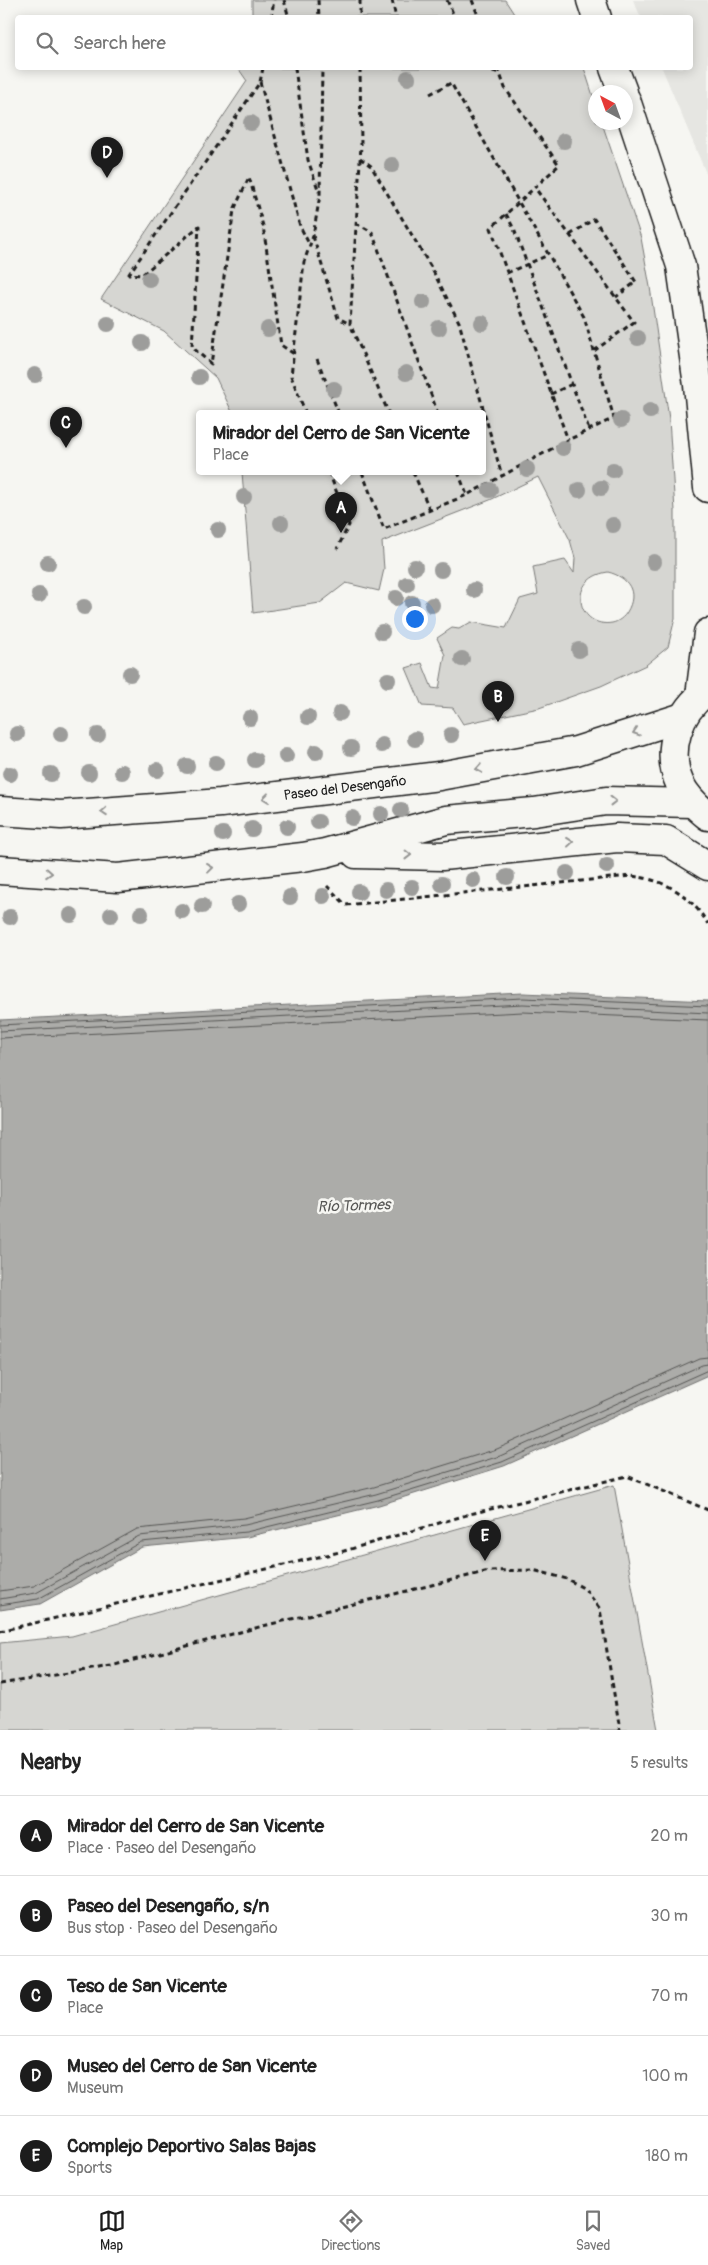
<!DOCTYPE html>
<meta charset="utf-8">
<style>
:root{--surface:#fff;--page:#f2f2f2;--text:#222;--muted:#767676;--line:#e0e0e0;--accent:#1c1c1c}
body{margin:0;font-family:Pangolin,sans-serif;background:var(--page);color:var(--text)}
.compass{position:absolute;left:588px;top:85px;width:45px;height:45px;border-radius:50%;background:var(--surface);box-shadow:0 2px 12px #0003;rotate:319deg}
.you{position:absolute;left:414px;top:618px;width:18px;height:18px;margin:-12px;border:4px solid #fff;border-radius:50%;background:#1a73e8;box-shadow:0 0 0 8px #1a73e833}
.badge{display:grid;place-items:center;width:32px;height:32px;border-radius:50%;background:var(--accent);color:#fff;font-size:16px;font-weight:700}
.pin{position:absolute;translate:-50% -41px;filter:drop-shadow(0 1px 2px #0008)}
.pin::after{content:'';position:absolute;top:26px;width:18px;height:15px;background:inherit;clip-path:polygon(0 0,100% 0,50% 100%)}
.popup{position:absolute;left:196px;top:410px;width:290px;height:65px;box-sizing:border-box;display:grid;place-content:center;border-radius:5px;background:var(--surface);filter:drop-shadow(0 1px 4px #0005);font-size:16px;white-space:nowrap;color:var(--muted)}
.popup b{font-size:19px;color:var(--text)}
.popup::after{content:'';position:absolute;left:50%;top:100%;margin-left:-10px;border:10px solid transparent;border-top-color:var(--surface)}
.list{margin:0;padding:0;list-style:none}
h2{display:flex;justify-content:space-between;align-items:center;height:65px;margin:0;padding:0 20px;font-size:21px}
h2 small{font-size:16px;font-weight:400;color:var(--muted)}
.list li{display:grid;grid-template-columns:32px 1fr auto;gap:15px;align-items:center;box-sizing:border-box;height:80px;padding:0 20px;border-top:1px solid var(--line)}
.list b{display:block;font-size:19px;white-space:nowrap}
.list p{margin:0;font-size:16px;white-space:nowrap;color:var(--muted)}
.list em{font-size:16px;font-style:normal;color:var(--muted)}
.icon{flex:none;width:28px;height:28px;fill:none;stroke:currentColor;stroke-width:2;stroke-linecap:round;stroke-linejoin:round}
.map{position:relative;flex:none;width:708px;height:1730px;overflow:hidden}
.search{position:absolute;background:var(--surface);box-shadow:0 2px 12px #0003;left:15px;right:15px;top:15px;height:55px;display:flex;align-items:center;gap:12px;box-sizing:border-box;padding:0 18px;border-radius:5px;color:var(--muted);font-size:19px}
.sheet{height:465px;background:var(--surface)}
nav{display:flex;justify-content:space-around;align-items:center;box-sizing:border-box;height:70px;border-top:1px solid var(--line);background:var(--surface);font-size:14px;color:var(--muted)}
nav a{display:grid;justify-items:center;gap:2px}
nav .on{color:var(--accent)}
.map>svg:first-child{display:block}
.built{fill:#e6e6e2}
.green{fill:#d6d6d2;stroke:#797977;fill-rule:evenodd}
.water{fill:#acaca9;stroke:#727271}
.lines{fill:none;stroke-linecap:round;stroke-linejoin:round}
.shore{stroke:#565654;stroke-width:1}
.street-casing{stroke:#1c1c1c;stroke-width:31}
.highway-casing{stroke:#1c1c1c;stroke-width:31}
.path{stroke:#1c1c1c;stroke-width:3;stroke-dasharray:5 4;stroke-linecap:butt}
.street{stroke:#f6f6f2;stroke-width:28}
.highway{stroke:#f6f6f2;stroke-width:28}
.tree{fill:#9d9d9b}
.oneway{stroke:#949492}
.labels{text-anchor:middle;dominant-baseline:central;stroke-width:5;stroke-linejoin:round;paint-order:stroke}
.street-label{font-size:14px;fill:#1c1c1c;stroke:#f6f6f2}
.water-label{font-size:15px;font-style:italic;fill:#565654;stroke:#f6f6f2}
</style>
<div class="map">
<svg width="708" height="1730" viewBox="0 0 708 1730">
<rect width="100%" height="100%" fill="#f6f6f2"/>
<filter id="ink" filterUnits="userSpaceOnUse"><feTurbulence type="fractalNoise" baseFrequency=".02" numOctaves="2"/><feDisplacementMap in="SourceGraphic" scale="10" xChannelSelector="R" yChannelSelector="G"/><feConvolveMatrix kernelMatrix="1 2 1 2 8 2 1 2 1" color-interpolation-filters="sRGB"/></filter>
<g filter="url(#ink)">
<polygon class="built" points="633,0 708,0 708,178 662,68 690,68 690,18 641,17"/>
<g class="green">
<polygon points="252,0 505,0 516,17 252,17"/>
<path d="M238,68H584L595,102L596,122L602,123L641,238L650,287L669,419L675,511V618L668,647L646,665L601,686L539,708L463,724L453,708L422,706L406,668L422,663L432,688L439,689L445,655L437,638L452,628L459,629L471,622L506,628L520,599L538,594L533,567L565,560L574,573L575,558L570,540L538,477L490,500L382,542L384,569L379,591L346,583L320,603L253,613L242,472H482V414H233L216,378L164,331L101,299L247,81ZM608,572C628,577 639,592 627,612C624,617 618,622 612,623C577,629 566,578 608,572Z"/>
<polygon points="614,1485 658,1730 0,1730 0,1643 72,1636"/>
</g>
<polygon class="water" points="523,993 708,1001 708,1375 504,1466 379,1505 247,1537 142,1547 40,1604 0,1610 0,1020"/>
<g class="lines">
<g class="shore">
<polyline points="0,1025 523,998 708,1006"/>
<polyline points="0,1031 523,1004 708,1013"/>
<polyline points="0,1038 523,1012 708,1020"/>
<polyline points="0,1591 34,1586 137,1529 244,1518 374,1487 497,1449 699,1358 708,1357"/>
<polyline points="0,1599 36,1593 139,1536 245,1525 376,1494 500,1456 702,1365 708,1364"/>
<polyline points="0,1605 38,1599 141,1542 246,1532 378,1500 502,1462 708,1370"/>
</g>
<g class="street-casing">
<g id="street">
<polyline points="591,0 597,18"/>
<polyline points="614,68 623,92"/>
<polyline points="626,100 681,266 698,385 708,488"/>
<polyline points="700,696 708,633"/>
</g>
</g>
<g class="highway-casing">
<g id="highway">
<path d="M708,691C678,710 665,751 680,784C687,798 697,807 708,816"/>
<polyline points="0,811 61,815 221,803 439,776 576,751 683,717"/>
<polyline points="356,854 442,856 617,838 666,840 708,866"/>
<polyline points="0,870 118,878 303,857 325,853 446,820 534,812 606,801 692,803"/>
</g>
</g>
<g class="path">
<polyline points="284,0 289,18"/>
<polyline points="318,0 319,18"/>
<polyline points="360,0 360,18"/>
<polyline points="392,0 396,18"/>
<polyline points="447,0 455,18"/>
<polyline points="472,0 479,18"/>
<polyline points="271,18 274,0"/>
<polyline points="263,68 260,82 129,274 142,275 199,226 192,347 211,364 234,210 249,177 263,226 281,345 294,354"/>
<polyline points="295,68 308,160 319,192"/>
<polyline points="360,68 361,145 350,324 389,414"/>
<polyline points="484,68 499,73"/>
<polyline points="498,68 505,88 559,165 491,228 568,440"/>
<polyline points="260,82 300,226 310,246"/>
<polyline points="430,94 451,83 584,317 594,351"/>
<polyline points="360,158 371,166 432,269 459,322 502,476"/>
<polyline points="506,214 514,229 589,430"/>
<polyline points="356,223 372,232 438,414"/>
<polyline points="570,235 594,219 636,282 616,297"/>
<polyline points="313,236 338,318 350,324"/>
<polyline points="507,273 548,255"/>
<polyline points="317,359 339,414"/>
<polyline points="551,394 572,384"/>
<polyline points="306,414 291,376 304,262 313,236 320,195 322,68"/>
<polyline points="329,472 349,525 337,549"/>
<polyline points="362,472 384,529 467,495 568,440 614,418 594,351 634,322 535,188"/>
<polyline points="413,472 430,510"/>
<polyline points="458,472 467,495"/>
<path d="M327,886L346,905L630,876C664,879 690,894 708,924"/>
<polyline points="0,1631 344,1551 470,1514 627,1476 708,1510"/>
<polyline points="0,1684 111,1666 263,1626 489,1571 533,1570 567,1579 585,1589 600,1609 620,1730"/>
</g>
<use href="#street" class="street"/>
<use href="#highway" class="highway"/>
</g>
<g class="tree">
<circle cx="408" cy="78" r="8"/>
<circle cx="251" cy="123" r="8"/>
<circle cx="564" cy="141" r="8"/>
<circle cx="392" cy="165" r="8"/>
<circle cx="149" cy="279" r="8"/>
<circle cx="423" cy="302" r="8"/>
<circle cx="482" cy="323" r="8"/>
<circle cx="108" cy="324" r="8"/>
<circle cx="439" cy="328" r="8"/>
<circle cx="268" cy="329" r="8"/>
<circle cx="638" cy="338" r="8"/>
<circle cx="142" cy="343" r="8"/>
<circle cx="406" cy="373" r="8"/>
<circle cx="35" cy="375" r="8"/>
<circle cx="199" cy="377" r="8"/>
<circle cx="334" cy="389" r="8"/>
<circle cx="650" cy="411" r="8"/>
<circle cx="621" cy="420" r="8"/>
<circle cx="563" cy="448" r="8"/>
<circle cx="527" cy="469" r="8"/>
<circle cx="613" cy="470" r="8"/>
<circle cx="601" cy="488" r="8"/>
<circle cx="490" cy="490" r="8"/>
<circle cx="579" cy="490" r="8"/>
<circle cx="244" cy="497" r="8"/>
<circle cx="281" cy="523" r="8"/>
<circle cx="613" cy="525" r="8"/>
<circle cx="218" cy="530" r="8"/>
<circle cx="654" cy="562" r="8"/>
<circle cx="48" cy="563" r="8"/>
<circle cx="415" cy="567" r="8"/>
<circle cx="441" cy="570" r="8"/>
<circle cx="407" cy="584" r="8"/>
<circle cx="474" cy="590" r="8"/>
<circle cx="39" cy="595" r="8"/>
<circle cx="396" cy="598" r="8"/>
<circle cx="412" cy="603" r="8"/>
<circle cx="432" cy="605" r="8"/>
<circle cx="84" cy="607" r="8"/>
<circle cx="416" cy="618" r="8"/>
<circle cx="382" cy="632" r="8"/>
<circle cx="579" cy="650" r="8"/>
<circle cx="462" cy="659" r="8"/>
<circle cx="130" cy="674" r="8"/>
<circle cx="388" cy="680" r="8"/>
<circle cx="340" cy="713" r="8"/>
<circle cx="308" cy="717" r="8"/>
<circle cx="250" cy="718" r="8"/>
<circle cx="17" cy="734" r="8"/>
<circle cx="61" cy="734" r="8"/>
<circle cx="98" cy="735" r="8"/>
<circle cx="451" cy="735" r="8"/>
<circle cx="415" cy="739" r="8"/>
<circle cx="382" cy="745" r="8"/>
<circle cx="351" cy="748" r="8"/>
<circle cx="316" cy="752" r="8"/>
<circle cx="286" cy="756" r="8"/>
<circle cx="255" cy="760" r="8"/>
<circle cx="216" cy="763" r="8"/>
<circle cx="187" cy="766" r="8"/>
<circle cx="157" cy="770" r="8"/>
<circle cx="122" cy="772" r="8"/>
<circle cx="89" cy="773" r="8"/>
<circle cx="10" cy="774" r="8"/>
<circle cx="51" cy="774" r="8"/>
<circle cx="401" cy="810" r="8"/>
<circle cx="381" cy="814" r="8"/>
<circle cx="352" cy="818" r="8"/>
<circle cx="318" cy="822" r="8"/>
<circle cx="287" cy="827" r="8"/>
<circle cx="252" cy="829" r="8"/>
<circle cx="223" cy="834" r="8"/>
<circle cx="607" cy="866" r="8"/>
<circle cx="567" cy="873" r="8"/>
<circle cx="507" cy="877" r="8"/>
<circle cx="473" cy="880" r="8"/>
<circle cx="442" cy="884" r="8"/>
<circle cx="412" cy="887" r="8"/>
<circle cx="386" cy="890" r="8"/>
<circle cx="359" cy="892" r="8"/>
<circle cx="323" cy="896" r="8"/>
<circle cx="290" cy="897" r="8"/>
<circle cx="238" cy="904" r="8"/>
<circle cx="202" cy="906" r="8"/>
<circle cx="182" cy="911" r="8"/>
<circle cx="141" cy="914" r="8"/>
<circle cx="71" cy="915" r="8"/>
<circle cx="111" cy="915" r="8"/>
<circle cx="10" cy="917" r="8"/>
</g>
<defs><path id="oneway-chevron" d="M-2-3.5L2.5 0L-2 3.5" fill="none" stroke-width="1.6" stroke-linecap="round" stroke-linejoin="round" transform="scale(1.25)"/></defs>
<g class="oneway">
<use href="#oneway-chevron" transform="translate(636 732) rotate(162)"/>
<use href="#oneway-chevron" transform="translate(479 769) rotate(170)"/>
<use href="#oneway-chevron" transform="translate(266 798) rotate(173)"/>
<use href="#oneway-chevron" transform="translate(613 801)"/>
<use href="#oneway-chevron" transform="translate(104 812) rotate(176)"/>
<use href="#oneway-chevron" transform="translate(570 842) rotate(-6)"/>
<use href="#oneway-chevron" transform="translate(408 855) rotate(1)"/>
<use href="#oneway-chevron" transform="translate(210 868) rotate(-7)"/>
<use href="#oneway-chevron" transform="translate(49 873) rotate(4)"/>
</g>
</g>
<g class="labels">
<g class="street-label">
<text transform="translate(345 788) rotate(-7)">Paseo del Desengaño</text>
</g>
<g class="water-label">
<text transform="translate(354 1206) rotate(-2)">Río Tormes</text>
</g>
</g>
</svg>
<svg class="compass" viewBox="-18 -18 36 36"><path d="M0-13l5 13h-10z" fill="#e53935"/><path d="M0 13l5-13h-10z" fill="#767676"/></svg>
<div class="you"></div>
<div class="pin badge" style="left:341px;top:533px">A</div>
<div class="popup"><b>Mirador del Cerro de San Vicente</b>Place</div>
<div class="pin badge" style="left:498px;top:722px">B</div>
<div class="pin badge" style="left:66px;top:448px">C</div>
<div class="pin badge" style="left:107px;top:178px">D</div>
<div class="pin badge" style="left:485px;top:1561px">E</div>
<div class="search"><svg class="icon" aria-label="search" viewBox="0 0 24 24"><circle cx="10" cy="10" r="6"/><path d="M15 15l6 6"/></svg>Search here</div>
</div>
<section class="sheet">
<h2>Nearby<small>5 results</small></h2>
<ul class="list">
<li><span class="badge">A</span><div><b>Mirador del Cerro de San Vicente</b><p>Place · Paseo del Desengaño</p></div><em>20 m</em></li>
<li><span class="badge">B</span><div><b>Paseo del Desengaño, s/n</b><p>Bus stop · Paseo del Desengaño</p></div><em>30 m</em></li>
<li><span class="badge">C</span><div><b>Teso de San Vicente</b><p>Place</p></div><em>70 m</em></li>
<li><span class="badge">D</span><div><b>Museo del Cerro de San Vicente</b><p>Museum</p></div><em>100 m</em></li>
<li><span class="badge">E</span><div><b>Complejo Deportivo Salas Bajas</b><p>Sports</p></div><em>180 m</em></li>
</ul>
</section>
<nav>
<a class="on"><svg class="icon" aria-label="map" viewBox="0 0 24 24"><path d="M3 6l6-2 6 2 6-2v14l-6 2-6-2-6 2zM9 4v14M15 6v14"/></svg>Map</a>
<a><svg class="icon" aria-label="directions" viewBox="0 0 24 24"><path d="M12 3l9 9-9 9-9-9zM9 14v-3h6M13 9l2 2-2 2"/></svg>Directions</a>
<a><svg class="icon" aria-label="saved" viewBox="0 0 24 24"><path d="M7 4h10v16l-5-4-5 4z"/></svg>Saved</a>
</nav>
